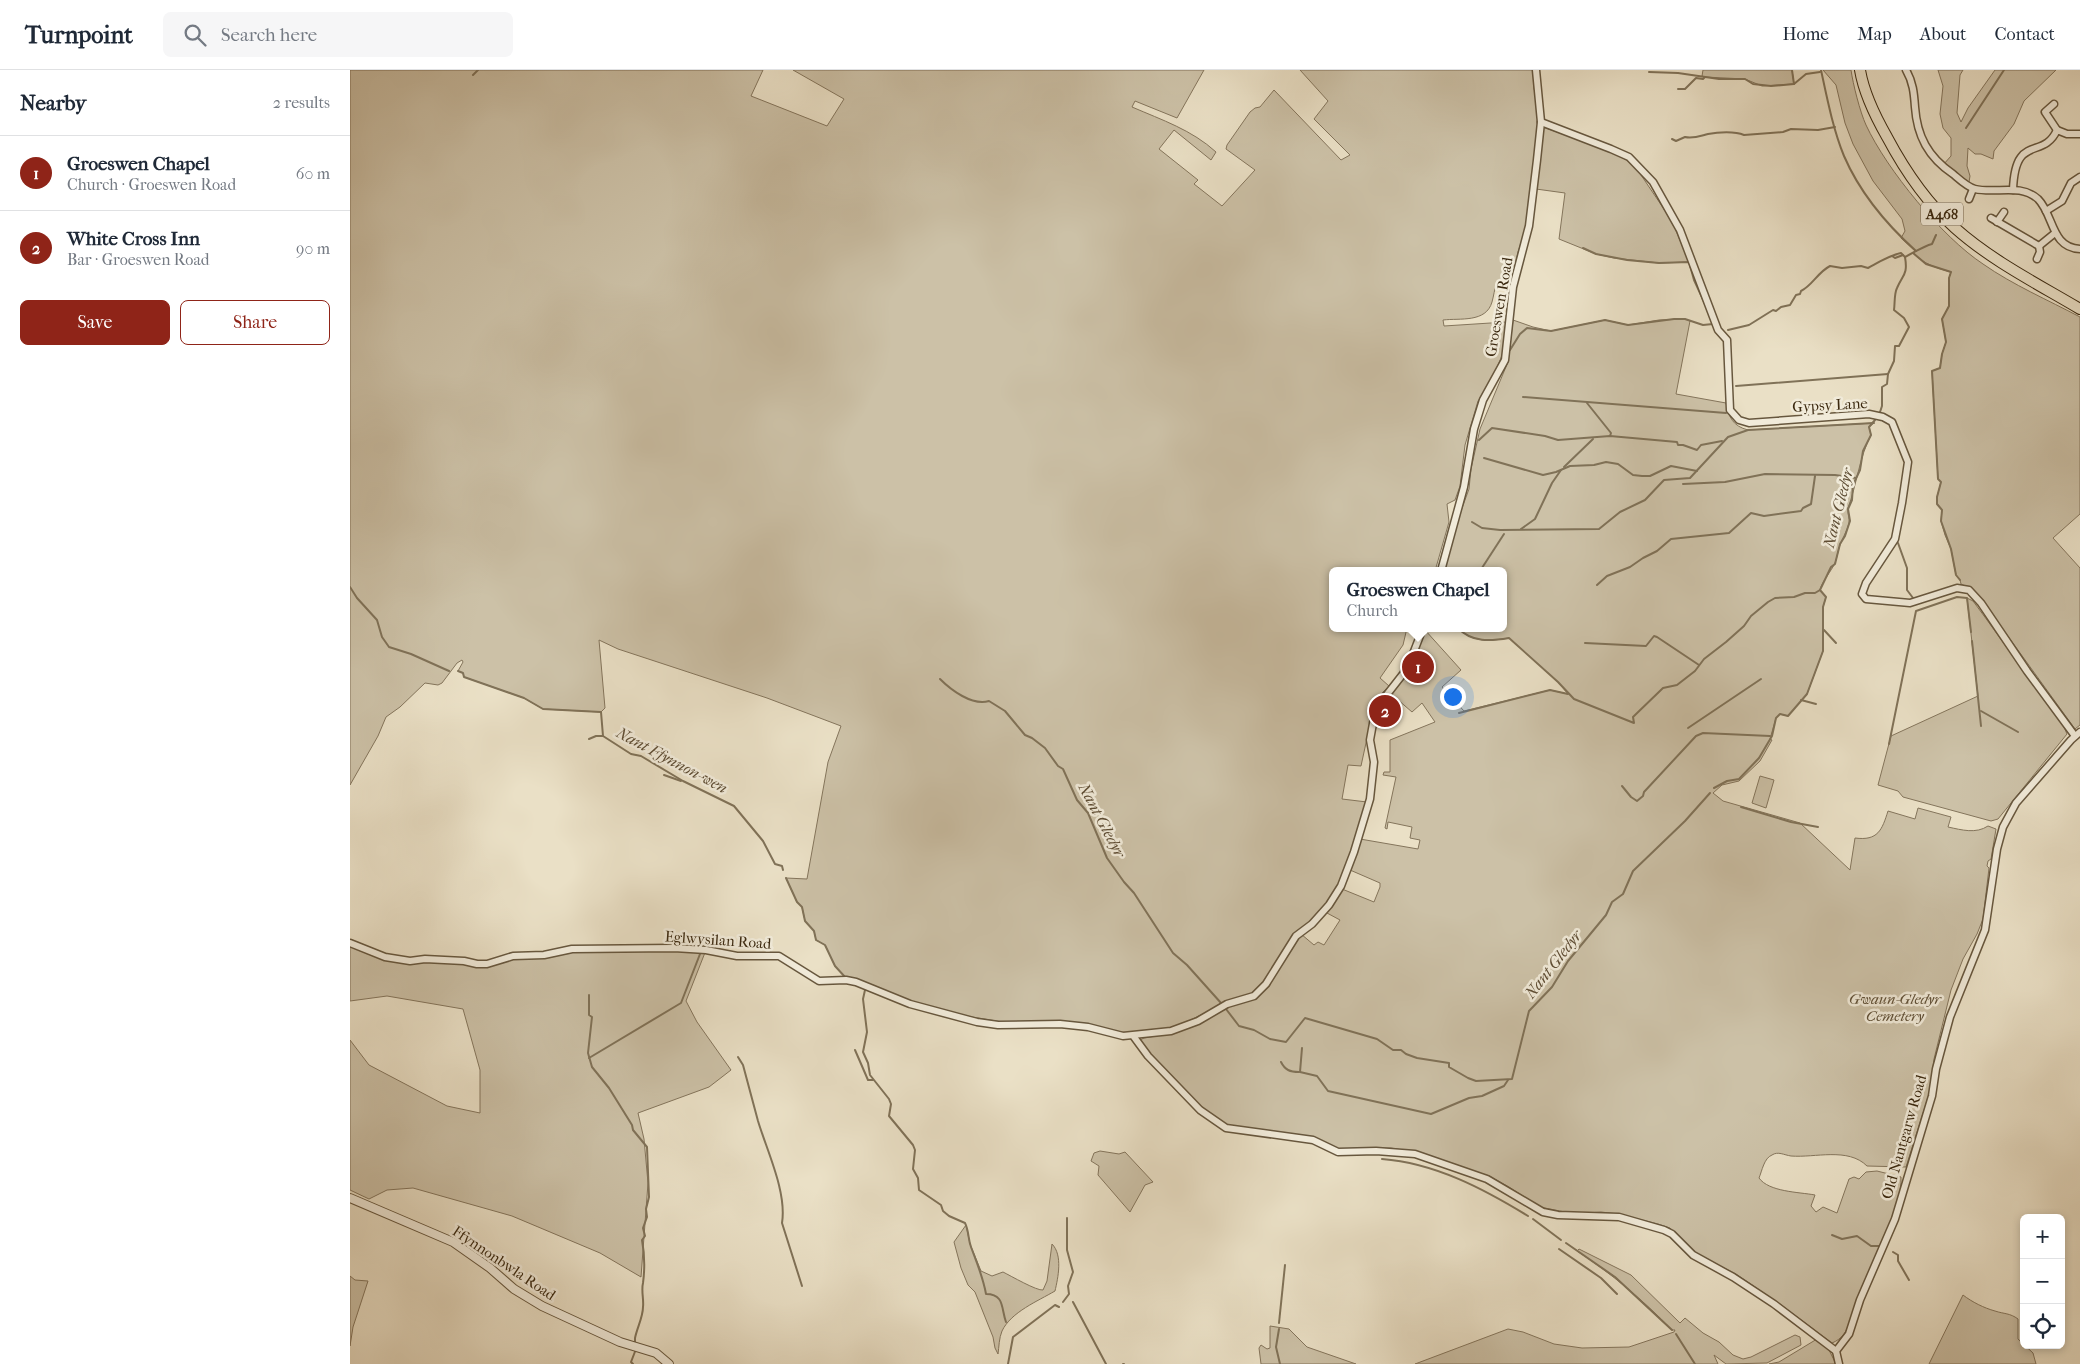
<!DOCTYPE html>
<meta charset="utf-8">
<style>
:root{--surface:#fff;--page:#f6f6f7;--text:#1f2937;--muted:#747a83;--line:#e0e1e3;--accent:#8f2418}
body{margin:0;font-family:"IM FELL French Canon",serif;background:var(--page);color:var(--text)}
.controls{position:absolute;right:15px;bottom:15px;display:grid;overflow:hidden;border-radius:8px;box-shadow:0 2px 8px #0003}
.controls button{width:45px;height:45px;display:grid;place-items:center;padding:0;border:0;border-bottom:1px solid var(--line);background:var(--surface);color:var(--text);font:25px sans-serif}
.you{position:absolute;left:1102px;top:626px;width:18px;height:18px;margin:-12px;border:4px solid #fff;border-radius:50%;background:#1a73e8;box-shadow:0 0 0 8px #1a73e833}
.badge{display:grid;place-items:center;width:32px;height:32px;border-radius:50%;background:var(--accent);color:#fff;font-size:16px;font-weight:700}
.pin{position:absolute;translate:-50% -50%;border:2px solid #fff;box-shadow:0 1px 5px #0006}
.popup{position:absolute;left:979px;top:497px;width:178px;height:65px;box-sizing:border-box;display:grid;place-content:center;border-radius:8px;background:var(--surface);filter:drop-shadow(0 1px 4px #0005);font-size:16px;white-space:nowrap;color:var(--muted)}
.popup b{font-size:19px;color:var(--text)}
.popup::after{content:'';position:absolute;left:50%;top:100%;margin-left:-10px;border:10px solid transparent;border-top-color:var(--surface)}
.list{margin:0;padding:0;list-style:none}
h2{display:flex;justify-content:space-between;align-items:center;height:65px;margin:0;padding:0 20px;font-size:21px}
h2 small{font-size:16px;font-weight:400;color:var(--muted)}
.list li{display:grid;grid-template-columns:32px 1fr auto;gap:15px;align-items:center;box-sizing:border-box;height:75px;padding:0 20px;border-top:1px solid var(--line)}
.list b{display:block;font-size:19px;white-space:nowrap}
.list p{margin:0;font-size:16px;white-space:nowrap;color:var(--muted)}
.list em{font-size:16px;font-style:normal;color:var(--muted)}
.actions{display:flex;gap:10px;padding:15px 20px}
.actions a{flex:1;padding:11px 0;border:1px solid var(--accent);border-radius:8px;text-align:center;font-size:18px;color:var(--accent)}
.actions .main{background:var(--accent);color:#fff}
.icon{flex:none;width:28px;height:28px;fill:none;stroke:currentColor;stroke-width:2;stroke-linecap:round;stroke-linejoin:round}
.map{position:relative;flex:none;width:1730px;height:1294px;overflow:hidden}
header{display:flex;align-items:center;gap:30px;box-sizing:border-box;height:70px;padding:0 25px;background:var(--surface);border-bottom:1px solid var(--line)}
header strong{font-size:24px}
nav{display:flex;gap:28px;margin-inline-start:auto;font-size:18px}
.search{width:350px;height:45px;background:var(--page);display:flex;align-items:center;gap:12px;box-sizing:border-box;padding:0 18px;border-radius:8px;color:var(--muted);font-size:19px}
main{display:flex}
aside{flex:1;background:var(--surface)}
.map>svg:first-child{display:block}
.green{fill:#ccc1a7;stroke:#84755c}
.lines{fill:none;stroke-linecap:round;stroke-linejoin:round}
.stream{stroke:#807258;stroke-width:2}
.minor-casing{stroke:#67573e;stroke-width:9}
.tertiary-casing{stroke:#67573e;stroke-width:10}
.primary-casing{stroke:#3b2910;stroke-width:12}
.minor{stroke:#f1ebda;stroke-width:6}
.tertiary{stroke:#f1ebda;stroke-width:8}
.primary{stroke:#eae0c6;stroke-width:10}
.labels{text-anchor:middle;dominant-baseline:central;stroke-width:5;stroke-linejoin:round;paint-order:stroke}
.shield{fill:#f1ebda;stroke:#72634d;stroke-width:1}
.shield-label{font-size:14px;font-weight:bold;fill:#3b2910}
.street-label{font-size:15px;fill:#3b2910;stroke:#f1ebda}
.park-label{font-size:15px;font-style:italic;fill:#5f4f36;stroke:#f1ebda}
.water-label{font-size:16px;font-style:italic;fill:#5e4d34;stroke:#f1ebda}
</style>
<header>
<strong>Turnpoint</strong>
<div class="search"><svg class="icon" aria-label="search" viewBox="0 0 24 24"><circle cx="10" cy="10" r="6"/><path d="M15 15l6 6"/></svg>Search here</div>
<nav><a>Home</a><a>Map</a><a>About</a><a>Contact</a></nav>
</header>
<main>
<aside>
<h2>Nearby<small>2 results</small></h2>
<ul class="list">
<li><span class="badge">1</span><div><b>Groeswen Chapel</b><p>Church · Groeswen Road</p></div><em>60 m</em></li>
<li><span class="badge">2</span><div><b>White Cross Inn</b><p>Bar · Groeswen Road</p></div><em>90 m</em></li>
</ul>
<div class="actions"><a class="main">Save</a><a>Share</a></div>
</aside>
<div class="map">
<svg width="1730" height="1294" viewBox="0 0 1730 1294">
<rect width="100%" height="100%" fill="#eae0c6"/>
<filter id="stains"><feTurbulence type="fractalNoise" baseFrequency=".004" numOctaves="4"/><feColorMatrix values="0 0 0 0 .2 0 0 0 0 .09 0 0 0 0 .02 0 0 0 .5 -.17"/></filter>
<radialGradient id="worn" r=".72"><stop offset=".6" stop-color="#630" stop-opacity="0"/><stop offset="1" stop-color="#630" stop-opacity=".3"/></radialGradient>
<g class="green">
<path d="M0,0H413L401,26L477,56L494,29L443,0H854L827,48L785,31L782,37C812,50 842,60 866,82L861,90L824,60L809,79L848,110L844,114L872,136L905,100L876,79L877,75L900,42L905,38L910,37L924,20L991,90L1000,85L964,49L978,31L950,0H1183L1184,19L1187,25L1188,56L1178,151L1168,182L1162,210L1147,213C1144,220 1144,225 1142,232C1136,253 1110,248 1093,250L1094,256L1156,252L1153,283L1141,312L1128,331L1115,375L1110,416L1105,430L1097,434L1099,452L1085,501H983V558H1057L1053,575L1030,608L1039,616L1028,627L1024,636L1011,696L998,695L992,729L1017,732L996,798L985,821L976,835L908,919L900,925L871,933L863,939L822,959L784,964L719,953H659L597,943L551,928L505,909L495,907L485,896L475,875L466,870L464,861L455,851L452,837L447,832L436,808L457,809L478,692L491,656L417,628L268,579L249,570L255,638L251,642L193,639L174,628L114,607L113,603L108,601L113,592L112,590L107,593L92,613L88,615L75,613L50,637L36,647L28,666L0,715Z"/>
<polygon points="1353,0 1442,0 1444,14 1412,16 1395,9 1355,7 1352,6"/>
<path d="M1473,0H1501C1503,14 1510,42 1516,55C1537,100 1592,167 1633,194C1663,215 1698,230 1730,247V444L1703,468L1730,498V655L1725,659L1631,529L1621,519L1611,514L1610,510L1606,505L1601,479L1595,465L1591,451L1592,440L1587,434V427L1591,412L1588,409L1582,301L1590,298L1592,284L1596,272L1592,249L1599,236V208L1601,202C1586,198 1574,194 1563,183L1565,181L1551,168L1555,161L1552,149L1523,111L1503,74L1495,53L1486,15Z"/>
<polygon points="1588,0 1613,0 1610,5 1607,43 1611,52 1618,38 1645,0 1706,0 1674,31 1664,54 1644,81 1643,89 1631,84 1625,84 1618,78 1617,96 1620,106 1619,112 1593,95 1601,86 1601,68 1593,58 1590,44 1593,16"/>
<polygon points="1193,57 1260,81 1278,91 1289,102 1322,151 1339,192 1309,193 1264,188 1246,184 1209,169 1215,123 1186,119"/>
<path d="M1335,249L1340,251L1326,324L1376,333C1379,348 1383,356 1398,360L1524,353L1519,357L1521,365C1509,388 1507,414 1498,438C1497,444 1500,448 1499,453C1497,461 1493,467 1490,475C1488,480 1487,488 1485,493C1482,500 1471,513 1470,520L1476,527L1473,537V581L1457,624L1438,646L1430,644L1426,648L1420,669L1422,670L1410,691L1389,711L1372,715L1363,723L1373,731L1450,753L1500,800L1505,768C1528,771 1532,760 1538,741L1565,749L1568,738L1601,747L1598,757C1612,760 1626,764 1638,756L1646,759L1641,789L1638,791L1637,796L1639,798L1633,849L1627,864L1613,889L1601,920L1584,989L1580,1021L1556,1097L1517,1096C1498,1077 1465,1088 1441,1086C1434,1085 1428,1081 1422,1085C1414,1088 1412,1101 1409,1108C1419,1122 1449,1122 1465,1125L1461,1136L1466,1142L1473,1137L1487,1143L1499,1109L1504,1107L1509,1109L1516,1102L1527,1101L1551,1107C1553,1136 1521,1194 1510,1224C1505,1237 1502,1252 1494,1264C1491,1268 1487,1271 1482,1273L1430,1234L1386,1204L1345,1184L1326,1164L1320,1158L1308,1154L1268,1144L1251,1142L1225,1144L1190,1137L1159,1117L1141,1107L1070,1083L1041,1078L986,1079L956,1066L878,1056L854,1040L789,973L790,970L794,968L823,963L844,956L880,936L909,924L951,864L964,875L968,872L974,875L990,850L977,843L992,819L1024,832L1030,817V813L1000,800L1010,769L1068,779L1070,770L1060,768L1062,757L1038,752L1037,759L1035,758L1046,707L1033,705L1034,702H1040V670L1085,652L1072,633L1062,642L1040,623L1055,606L1058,609L1065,603L1069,608L1076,601L1069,593L1071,586L1067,582L1075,560L1111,600L1092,617L1114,641L1200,620L1218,624L1208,612L1159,568C1141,571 1122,573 1108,558H1153V501H1093L1100,471L1119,419L1121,399L1130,359L1158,292L1163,250L1183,257L1201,261L1255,250L1278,255L1309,250Z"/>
<polygon points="1617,528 1623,531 1637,550 1714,657 1717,664 1648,749 1641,751 1553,727 1548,721 1528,715 1541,666 1628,626"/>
<polygon points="1410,706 1424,710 1416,738 1402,733"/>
<polygon points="0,874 52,889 137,894 163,886 222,879 356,880 336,931 347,952 381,1000 359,1017 288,1043 294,1069 298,1113 291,1207 250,1183 162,1146 63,1118 37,1120 19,1129 0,1120 0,970 19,995 97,1036 130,1043 130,1000 113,939 37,926 0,931"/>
<polygon points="750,1081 769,1084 775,1082 803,1112 795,1115 780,1142 748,1105 749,1096 741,1091 744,1083"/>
<path d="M616,1155L620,1174L631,1201L642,1206L653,1202C661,1206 687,1221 693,1220L697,1211L702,1174C713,1185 708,1208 705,1221C688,1231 661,1242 652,1261C649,1268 649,1277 648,1284L645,1278L643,1267L625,1222L618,1215L611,1198L604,1172Z"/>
<path d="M1229,1179L1281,1205L1330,1253L1335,1248L1353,1263L1369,1272L1383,1285L1393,1289L1401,1287L1445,1265L1450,1267L1451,1275L1417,1293L1376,1294L1364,1285L1368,1294H1065L1158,1259L1173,1262L1204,1274L1232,1278L1279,1277L1324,1262L1325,1260H1322C1293,1230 1262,1204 1227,1181Z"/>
<polygon points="0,1206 5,1210 18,1211 3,1257 0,1276"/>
<path d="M1613,1225C1622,1232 1634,1238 1645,1241C1654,1244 1660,1243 1668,1249V1269L1683,1283L1686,1294H1579Z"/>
<polygon points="920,1256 939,1259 957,1277 1006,1294 911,1294 909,1278 911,1275 917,1279 920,1278"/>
<polygon points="1467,1269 1478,1278 1486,1294 1419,1294 1429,1292"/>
</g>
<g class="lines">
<g class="stream">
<polyline points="1442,0 1444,14"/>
<path d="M1471,0C1477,28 1483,59 1494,86C1510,123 1536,154 1566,181"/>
<polyline points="1299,2 1328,3 1369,9 1395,9 1403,14 1421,16 1444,14 1456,4 1470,2"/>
<polyline points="123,5 128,0"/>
<polyline points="1328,19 1335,19 1346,8 1353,9 1355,7"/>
<polyline points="1616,58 1654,0"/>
<path d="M1322,69L1326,71L1335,67C1343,69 1350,66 1358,64C1368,62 1385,61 1394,65L1433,62L1441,59L1468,60L1485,57"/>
<polyline points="1233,178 1246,184 1277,190 1309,193 1339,192 1344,210 1356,236"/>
<polyline points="1563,183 1576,194 1601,202 1599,208 1599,236 1592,249 1596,272 1592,284 1590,298 1582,301 1588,409 1591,412 1587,427 1587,434 1592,440 1591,451 1601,479 1606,505 1610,510"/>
<polyline points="1542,186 1545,188 1553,185"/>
<path d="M1378,260L1399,255L1423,240L1426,241L1431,237L1440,235L1446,225L1450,224L1451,221C1462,216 1468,202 1480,196L1492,198L1511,196L1518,198C1529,192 1538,186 1551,183L1555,187"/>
<polyline points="1160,280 1170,264 1177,258 1201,261 1255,250 1278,255 1324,249 1335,249 1353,255 1363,254 1362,252"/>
<polyline points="1386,316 1538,304"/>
<polyline points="1173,327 1376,343"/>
<polyline points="1237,333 1261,363 1260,366"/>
<path d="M1530,342L1532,336V317L1537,314L1538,304L1544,291L1545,276H1549L1559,257L1554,248L1544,240C1545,233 1544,224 1547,218C1553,204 1558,205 1555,187C1563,183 1574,176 1582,174L1586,165"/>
<polyline points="1129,370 1142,358 1195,366 1208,370 1260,366 1327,372 1328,375 1333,375 1347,380 1351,375 1372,371"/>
<polyline points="1134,388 1193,405 1206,402 1220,396 1244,395 1256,392 1268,394 1283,405 1292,406 1300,406 1321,396 1347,401"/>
<polyline points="1214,397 1243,369"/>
<polyline points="1333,414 1375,412 1415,404 1485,405 1506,408"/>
<polyline points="1122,452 1132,458 1150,460 1249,459 1270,442 1295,430 1314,410 1340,408 1378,367 1398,360 1524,353"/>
<polyline points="1171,459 1185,449 1202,413 1211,400"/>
<polyline points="1548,473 1557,498 1557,520 1563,528"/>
<polyline points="1130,501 1154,464"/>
<polyline points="1247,515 1257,506 1280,497 1293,488 1307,481 1321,469 1379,463 1401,443 1414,446 1451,441 1453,438 1461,434 1465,406"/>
<polyline points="0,517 7,528 27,550 32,567 39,577 61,584 99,601"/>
<path d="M1108,558C1122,573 1141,571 1159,568L1208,612L1224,629L1284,653L1283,647L1313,618L1327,615L1345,601L1354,589L1376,572L1394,556L1401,546L1418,532L1425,528L1444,527L1455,523H1465L1470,520"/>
<polyline points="1474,560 1486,573"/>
<polyline points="1622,571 1631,656"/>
<polyline points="1235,573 1296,576 1304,566 1307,567 1349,595"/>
<polyline points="108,601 113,603 114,607 174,628 193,639 251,642 253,666 281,684 291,686 333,711 384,736 413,771 425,794 432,796 433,800"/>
<path d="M590,609C601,620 622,636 639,631L655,641L675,665L682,668L695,678L708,696L713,699L727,730L738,743L757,788L774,812L784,823L823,883L837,895L871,933"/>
<polyline points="1451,630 1466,634"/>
<polyline points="1631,641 1668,662"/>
<polyline points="1109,643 1200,620 1218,624"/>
<polyline points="1338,658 1411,609"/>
<polyline points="239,669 246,666 253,666"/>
<polyline points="1539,674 1566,541 1607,527 1617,528 1621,562"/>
<polyline points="314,705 331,711"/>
<polyline points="1272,716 1281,727 1287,731 1293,726 1294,722 1346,666 1353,663 1420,666"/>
<polyline points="1364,718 1377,711 1389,709 1409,688 1422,666 1426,648 1430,644 1438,646 1457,624 1473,581 1473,537 1476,527 1470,520 1481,497 1485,494 1490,474 1495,466 1500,451 1498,439 1502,430 1503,415 1510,400 1513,381 1521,365 1519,357 1525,350"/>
<polyline points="1391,737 1441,752 1468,757"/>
<polyline points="436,808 447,832 452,837 455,851 464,861 466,870 475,875 485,896 495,907"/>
<path d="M515,920L513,929L517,962L513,982L518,993L520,1005L539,1029L541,1034L539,1046L563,1075L565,1080L563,1099L568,1108L569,1120L591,1135L593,1141L599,1146L615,1153C619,1161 618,1169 621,1177C627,1193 633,1207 636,1224C655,1224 651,1239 656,1252"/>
<path d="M239,925V945L242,947L238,983L242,997L259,1018L282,1055L283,1060L297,1077L299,1127L296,1139L297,1147L293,1158L295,1166L292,1170C295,1186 295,1198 293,1213C291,1221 294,1229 293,1237C293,1247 287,1258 285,1268V1273"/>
<polyline points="876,939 889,956 904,960 920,969 936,972 955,948 1027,969 1043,980 1051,980 1056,984 1067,988 1099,993 1099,997 1118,1008 1126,1011 1162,1009 1179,941 1202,917 1218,891 1256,845 1262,832 1273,824 1283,801 1335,751 1360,723"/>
<polyline points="952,978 950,1002 967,1006 978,1021 1081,1044 1119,1028 1132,1026 1154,1016 1158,1010"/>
<polyline points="505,980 518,1010 523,1010"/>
<path d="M388,987L393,995C398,1014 403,1033 408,1051C417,1081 437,1122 432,1153L452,1216"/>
<polyline points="239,988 331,933 350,884"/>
<path d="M931,992C935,1000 940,1002 949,1002"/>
<path d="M1032,1089C1085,1093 1134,1119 1178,1146"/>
<polyline points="1183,1149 1211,1170"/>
<polyline points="1482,1165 1492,1169 1507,1166 1521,1176 1529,1176"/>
<polyline points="1216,1173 1265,1207 1322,1260"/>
<polyline points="1209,1179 1251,1208 1267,1224"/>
<polyline points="1543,1182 1548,1185 1548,1191 1559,1210"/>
<polyline points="713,1232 719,1224 718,1216 723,1202 717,1180 717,1148"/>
<polyline points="723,1232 756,1294"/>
<polyline points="929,1253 935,1195"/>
<polyline points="929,1259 926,1277 930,1294"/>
<polyline points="1326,1264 1345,1294"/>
<polyline points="283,1294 281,1292 286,1279"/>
<polyline points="658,1294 663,1267 705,1235 709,1237"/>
<polyline points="773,1294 774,1294"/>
</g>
<g class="minor-casing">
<g id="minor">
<path d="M1556,0C1563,12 1564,23 1565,37C1567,66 1578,87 1603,104C1609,109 1617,117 1625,119C1646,124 1670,113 1688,129C1704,145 1701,178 1730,179"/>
<polyline points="1704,34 1695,42 1707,60"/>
<polyline points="1191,52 1261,79 1279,87 1303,112 1330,160 1368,260 1377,270 1380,340 1389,350 1399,353 1519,344 1533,347 1542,352 1558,392 1552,433 1545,469 1516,513 1512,524 1516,529 1560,533 1607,518 1619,520 1631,533 1677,601 1725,666"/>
<path d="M1663,120C1665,62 1693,91 1707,60L1717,64H1730"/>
<polyline points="1619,129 1623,119"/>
<polyline points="1696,141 1712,131 1721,113 1730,107"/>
<polyline points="1641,148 1689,176 1690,182 1687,189"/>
<polyline points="1647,152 1654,142"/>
<polyline points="1689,176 1705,163"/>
<polyline points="1091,501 1114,417 1124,359 1133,330 1155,290 1163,217 1179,156 1187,90 1191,52 1186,0"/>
<polyline points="0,873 35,887 60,891 75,889 114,891 127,894 137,894 163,886 194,885 222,879 324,878 356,880 387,886 429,886 469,911 496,910 506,912 560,934 627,952 648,955 710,954 738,957 773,966 821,961 848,951 877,934 904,926 916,914 946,866 962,854 979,835 991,816 1004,782 1020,729 1024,692 1020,670 1024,648 1035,627 1053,604 1061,589 1073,558"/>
<polyline points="784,967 798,986 850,1040 876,1058 963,1070 988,1082 1026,1081 1065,1084 1137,1109 1193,1142 1208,1145 1269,1147 1314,1160 1322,1164 1343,1185 1383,1207 1424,1234 1486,1281"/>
<polyline points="1489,1294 1486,1281 1499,1264 1510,1230 1545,1149 1582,1026 1586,999 1600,947 1635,860 1647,779 1653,757 1666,733 1721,670 1730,662"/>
</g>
</g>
<g class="tertiary-casing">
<polyline id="tertiary" points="0,1128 103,1172 140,1198 164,1219 192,1236 270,1272 306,1283 319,1294"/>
</g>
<g class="primary-casing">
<path id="primary" d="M1510,0C1514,24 1525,46 1537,67C1554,99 1577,133 1605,158C1642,191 1688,214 1730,239"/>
</g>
<use href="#minor" class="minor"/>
<use href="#tertiary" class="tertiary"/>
<use href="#primary" class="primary"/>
</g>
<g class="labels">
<rect class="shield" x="1571" y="132.5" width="42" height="23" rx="4"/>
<g class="shield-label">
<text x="1592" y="144">A468</text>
</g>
<g class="street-label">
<text transform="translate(1149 237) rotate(-80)">Groeswen Road</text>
<text transform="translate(1480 335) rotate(-3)">Gypsy Lane</text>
<text transform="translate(368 870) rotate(4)">Eglwysilan Road</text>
<text transform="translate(1554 1067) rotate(-74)">Old Nantgarw Road</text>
<text transform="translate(154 1193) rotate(34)">Ffynnonbwla Road</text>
</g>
<g class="park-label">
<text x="1545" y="929">Gwaun-Gledyr<tspan x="1545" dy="17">Cemetery</tspan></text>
</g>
<g class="water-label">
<text transform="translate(1488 438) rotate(-76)">Nant Gledyr</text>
<text transform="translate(322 690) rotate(28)">Nant Ffynnon-wen</text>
<text transform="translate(752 750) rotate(62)">Nant Gledyr</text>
<text transform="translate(1203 894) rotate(-52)">Nant Gledyr</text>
</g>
</g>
<rect width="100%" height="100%" filter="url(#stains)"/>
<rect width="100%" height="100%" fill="url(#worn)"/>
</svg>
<div class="controls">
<button>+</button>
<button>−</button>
<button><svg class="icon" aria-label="locate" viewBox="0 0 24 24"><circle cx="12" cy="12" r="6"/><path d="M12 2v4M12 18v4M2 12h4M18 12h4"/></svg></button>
</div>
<div class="you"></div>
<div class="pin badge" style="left:1068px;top:597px">1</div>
<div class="popup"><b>Groeswen Chapel</b>Church</div>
<div class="pin badge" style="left:1035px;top:641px">2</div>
</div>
</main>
